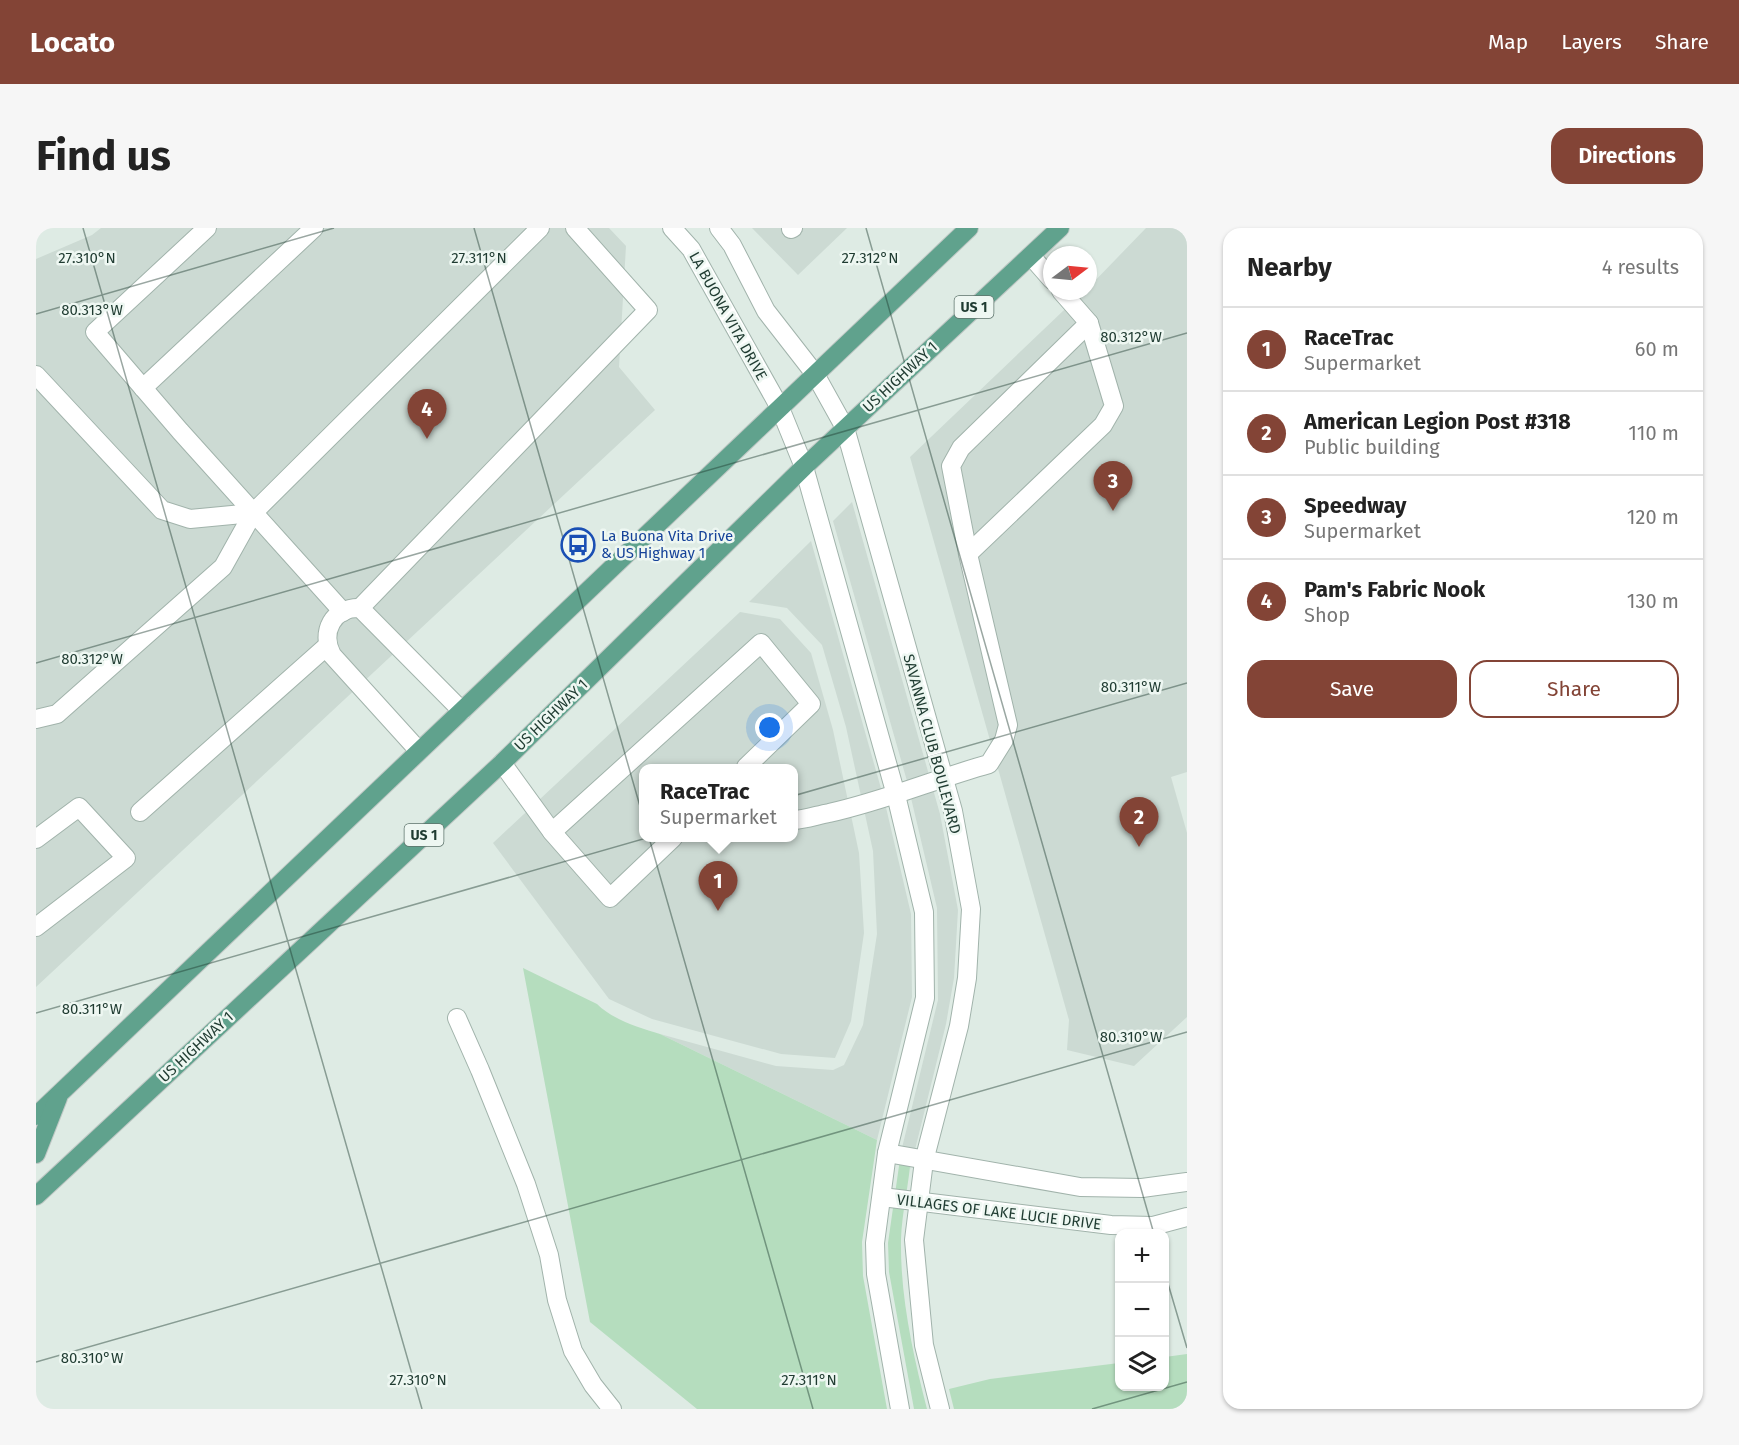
<!DOCTYPE html>
<meta charset="utf-8">
<style>
:root{--surface:#fff;--page:#f6f6f6;--text:#222;--muted:#767676;--line:#e0e0e0;--accent:#834436}
body{margin:0;font-family:"Fira Sans",sans-serif;background:var(--page);color:var(--text)}
.controls{position:absolute;right:18px;bottom:18px;display:grid;overflow:hidden;border-radius:12px;box-shadow:0 2px 4px #0004}
.controls button{width:54px;height:54px;display:grid;place-items:center;padding:0;border:0;border-bottom:2px solid var(--line);background:var(--surface);color:var(--text);font:30px sans-serif}
.compass{position:absolute;left:1007px;top:18px;width:54px;height:54px;border-radius:50%;background:var(--surface);box-shadow:0 2px 4px #0004;rotate:74deg}
.you{position:absolute;left:734px;top:500px;width:21px;height:21px;margin:-15px;border:4px solid #fff;border-radius:50%;background:#1a73e8;box-shadow:0 0 0 9px #1a73e833}
.badge{display:grid;place-items:center;width:39px;height:39px;border-radius:50%;background:var(--accent);color:#fff;font-size:20px;font-weight:700}
.pin{position:absolute;translate:-50% -50px;filter:drop-shadow(0 2px 3px #0008)}
.pin::after{content:'';position:absolute;top:32px;width:21px;height:18px;background:inherit;clip-path:polygon(0 0,100% 0,50% 100%)}
.popup{position:absolute;left:603px;top:536px;width:159px;height:78px;box-sizing:border-box;display:grid;place-content:center;border-radius:12px;background:var(--surface);filter:drop-shadow(0 2px 4px #0005);font-size:20px;white-space:nowrap;color:var(--muted)}
.popup b{font-size:22px;color:var(--text)}
.popup::after{content:'';position:absolute;left:50%;top:100%;margin-left:-12px;border:12px solid transparent;border-top-color:var(--surface)}
.list{margin:0;padding:0;list-style:none}
h2{display:flex;justify-content:space-between;align-items:center;height:78px;margin:0;padding:0 24px;font-size:26px}
h2 small{font-size:20px;font-weight:400;color:var(--muted)}
.list li{display:grid;grid-template-columns:39px 1fr auto;gap:18px;align-items:center;box-sizing:border-box;height:84px;padding:0 24px;border-top:2px solid var(--line)}
.list b{display:block;font-size:22px;white-space:nowrap}
.list p{margin:0;font-size:20px;white-space:nowrap;color:var(--muted)}
.list em{font-size:20px;font-style:normal;color:var(--muted)}
.actions{display:flex;gap:12px;padding:18px 24px}
.actions a{flex:1;padding:14px 0;border:2px solid var(--accent);border-radius:18px;text-align:center;font-size:21px;color:var(--accent)}
.actions .main{background:var(--accent);color:#fff}
.icon{flex:none;width:33px;height:33px;fill:none;stroke:currentColor;stroke-width:2;stroke-linecap:round;stroke-linejoin:round}
.map{position:relative;flex:none;width:1151px;height:1181px;overflow:hidden;border-radius:18px}
header{display:flex;align-items:center;gap:36px;box-sizing:border-box;height:84px;padding:0 30px;background:var(--accent);color:#fff}
header strong{font-size:28px}
nav{display:flex;gap:33px;margin-inline-start:auto;font-size:21px}
.intro{display:flex;align-items:center;justify-content:space-between;box-sizing:border-box;height:144px;padding:0 36px}
h1{margin:0;font-size:42px}
.button{padding:15px 27px;border-radius:18px;background:var(--accent);color:#fff;font-size:21px;font-weight:700}
main{display:flex;gap:36px;padding:0 36px}
aside{flex:1;background:var(--surface);border-radius:18px;box-shadow:0 2px 4px #0004}
.map>svg:first-child{display:block}
.built{fill:#ccdad3;fill-rule:evenodd}
.green{fill:#b5ddbe}
.lines{fill:none;stroke-linecap:round;stroke-linejoin:round}
.minor-casing{stroke:#a1b3ab;stroke-width:20}
.major-casing{stroke:#c0c8c5;stroke-width:20}
.minor{stroke:#fff;stroke-width:18}
.major{stroke:#60a28d;stroke-width:18}
.ticks{fill:none;stroke:#1f3b31;stroke-width:1.5;stroke-opacity:0.45}
.labels{text-anchor:middle;dominant-baseline:central;stroke-width:5;stroke-linejoin:round;paint-order:stroke}
.shield{fill:#eef7f2;stroke:#5d736b;stroke-width:1.5}
.shield-label{font-size:14px;font-weight:bold;fill:#1f3b31}
.street-label{font-size:15px;fill:#1f3b31;stroke:#eef7f2}
.transit-label{font-size:15px;fill:#164399;stroke:#eef7f2;text-anchor:start}
.ticks-label{font-size:15px;text-anchor:middle;fill:#1f3b31;stroke:#eef7f2;stroke-width:5;stroke-linejoin:round;paint-order:stroke}
</style>
<header>
<strong>Locato</strong>
<nav><a>Map</a><a>Layers</a><a>Share</a></nav>
</header>
<div class="intro"><h1>Find us</h1><a class="button">Directions</a></div>
<main>
<div class="map">
<svg width="1151" height="1181" viewBox="0 0 1151 1181">
<rect width="100%" height="100%" fill="#deebe4"/>
<g class="built">
<polygon points="65,0 573,0 590,18 583,139 619,182 0,759 0,31 56,7"/>
<polygon points="716,0 811,0 762,47"/>
<polygon points="1110,0 1151,0 1151,544 1135,549 1151,605 1151,789 1098,838 1031,822 1033,792 874,229 1048,63 1052,63 1052,60"/>
<polygon points="816,274 904,586 922,682 918,750 910,796 874,942 875,928 865,924 902,772 901,680 871,553 797,293"/>
<polygon points="775,313 848,571 875,686 876,769 841,912 624,806 740,838 797,842 808,837 827,797 841,706 837,623 810,499 786,417 751,380 713,374"/>
<path d="M704,384L744,391L775,425L797,502L823,625L828,705L815,793L799,830L745,826L616,791L573,771L457,615ZM607,540H757V610H607Z"/>
</g>
<g class="green">
<path d="M487,740L561,776C576,791 603,800 624,806L841,912L826,1014L827,1048L851,1181H661L554,1094Z"/>
<path d="M865,924L875,928C873,956 866,984 865,1011C864,1069 877,1126 891,1181H878L853,1044L852,1015Z"/>
<polygon points="1151,1126 1151,1181 918,1181 913,1161 954,1151 1083,1135 1084,1158 1128,1158 1129,1129"/>
</g>
<g class="lines">
<g class="minor-casing">
<g id="minor">
<polyline points="171,0 59,104 144,203 307,384"/>
<polyline points="636,0 655,21 744,180 768,239 860,567 888,684 889,770 851,925 839,1015 840,1046 864,1181"/>
<polyline points="683,0 696,17 730,83 779,146 809,200 917,583 935,681 931,750 923,798 888,933 878,1012 888,1117 904,1181"/>
<polyline points="755,1 757,0"/>
<polyline points="995,28 1016,52"/>
<polyline points="0,147 126,282 154,291 217,285"/>
<polyline points="107,160 278,0"/>
<polyline points="932,326 915,238 925,220 1053,95"/>
<polyline points="324,380 612,82 539,0"/>
<polyline points="0,491 21,486 187,339 217,285 504,0"/>
<path d="M383,523L296,427C284,404 297,379 324,380L426,483"/>
<polyline points="466,535 516,604 725,415 775,476 710,539 711,540"/>
<polyline points="104,584 291,418"/>
<path d="M757,592C768,592 782,587 793,585C848,573 899,551 953,536L968,512L972,497L932,326L1067,197L1078,178L1053,95L1025,63"/>
<polyline points="516,604 574,670 637,610"/>
<polyline points="0,611 43,579 90,630 0,699"/>
<polyline points="421,790 444,842 490,956 513,1027 521,1072 537,1123 557,1157 576,1181"/>
<polyline points="851,925 1044,959 1106,960 1151,954"/>
<polyline points="846,969 1075,997 1117,998 1151,989"/>
</g>
</g>
<g class="major-casing">
<g id="major">
<polyline points="0,888 933,0"/>
<polyline points="0,926 22,870"/>
<polyline points="0,968 466,535 768,239 1024,0"/>
</g>
</g>
<use href="#minor" class="minor"/>
<use href="#major" class="major"/>
</g>
<path class="ticks" d="M47,0L386,1181M438,0L777,1181M830,0L1118,1006M0,86L298,0M0,435L1151,105M0,785L1151,455M1128,1042L1151,1120M0,1134L1151,804M1056,1181L1151,1154"/>
<defs>
<g id="bus-ring" transform="scale(1.725)"><circle r="9.5" fill="#eef7f2" stroke="#1a4fb4" stroke-width="1.5"/><path d="M-5-6H5V4H4V6H2V4H-2V6H-4V4H-5ZM-3.5-4V0h7V-4ZM-3.5 1.2v1.5H-2V1.2ZM2 1.2v1.5H3.5V1.2Z" fill="#1a4fb4"/></g>
</defs>
<g fill-rule="evenodd">
<use href="#bus-ring" x="542" y="317"/>
</g>
<g class="labels">
<g class="shield">
<rect x="918.5" y="68" width="39" height="22" rx="4.5"/>
<rect x="368.5" y="596" width="39" height="22" rx="4.5"/>
</g>
<g class="shield-label">
<text x="938" y="79">US 1</text>
<text x="388" y="607">US 1</text>
</g>
<g class="street-label">
<text transform="translate(692 88) rotate(61)">LA BUONA VITA DRIVE</text>
<text transform="translate(864 149) rotate(-43)">US HIGHWAY 1</text>
<text transform="translate(515 487) rotate(-44)">US HIGHWAY 1</text>
<text transform="translate(896 516) rotate(75)">SAVANNA CLUB BOULEVARD</text>
<text transform="translate(160 819) rotate(-43)">US HIGHWAY 1</text>
<text transform="translate(963 984) rotate(7)">VILLAGES OF LAKE LUCIE DRIVE</text>
</g>
<g class="transit-label">
<text x="565" y="308">La Buona Vita Drive<tspan x="565" dy="17">&amp; US Highway 1</tspan></text>
</g>
</g>
<g class="ticks-label">
<text x="51" y="35">27.310°N</text>
<text x="443" y="35">27.311°N</text>
<text x="834" y="35">27.312°N</text>
<text x="56" y="87">80.313°W</text>
<text x="1095" y="114">80.312°W</text>
<text x="56" y="436">80.312°W</text>
<text x="1095" y="464">80.311°W</text>
<text x="56" y="786">80.311°W</text>
<text x="1095" y="814">80.310°W</text>
<text x="56" y="1135">80.310°W</text>
<text x="382" y="1157">27.310°N</text>
<text x="773" y="1157">27.311°N</text>
</g>
</svg>
<div class="controls">
<button>+</button>
<button>−</button>
<button><svg class="icon" aria-label="layers" viewBox="0 0 24 24"><path d="M12 4l9 5-9 5-9-5zM3 14l9 5 9-5"/></svg></button>
</div>
<svg class="compass" viewBox="-18 -18 36 36"><path d="M0-13l5 13h-10z" fill="#e53935"/><path d="M0 13l5-13h-10z" fill="#767676"/></svg>
<div class="you"></div>
<div class="pin badge" style="left:682px;top:683px">1</div>
<div class="popup"><b>RaceTrac</b>Supermarket</div>
<div class="pin badge" style="left:1103px;top:619px">2</div>
<div class="pin badge" style="left:1077px;top:283px">3</div>
<div class="pin badge" style="left:391px;top:211px">4</div>
</div>
<aside>
<h2>Nearby<small>4 results</small></h2>
<ul class="list">
<li><span class="badge">1</span><div><b>RaceTrac</b><p>Supermarket</p></div><em>60 m</em></li>
<li><span class="badge">2</span><div><b>American Legion Post #318</b><p>Public building</p></div><em>110 m</em></li>
<li><span class="badge">3</span><div><b>Speedway</b><p>Supermarket</p></div><em>120 m</em></li>
<li><span class="badge">4</span><div><b>Pam's Fabric Nook</b><p>Shop</p></div><em>130 m</em></li>
</ul>
<div class="actions"><a class="main">Save</a><a>Share</a></div>
</aside>
</main>
